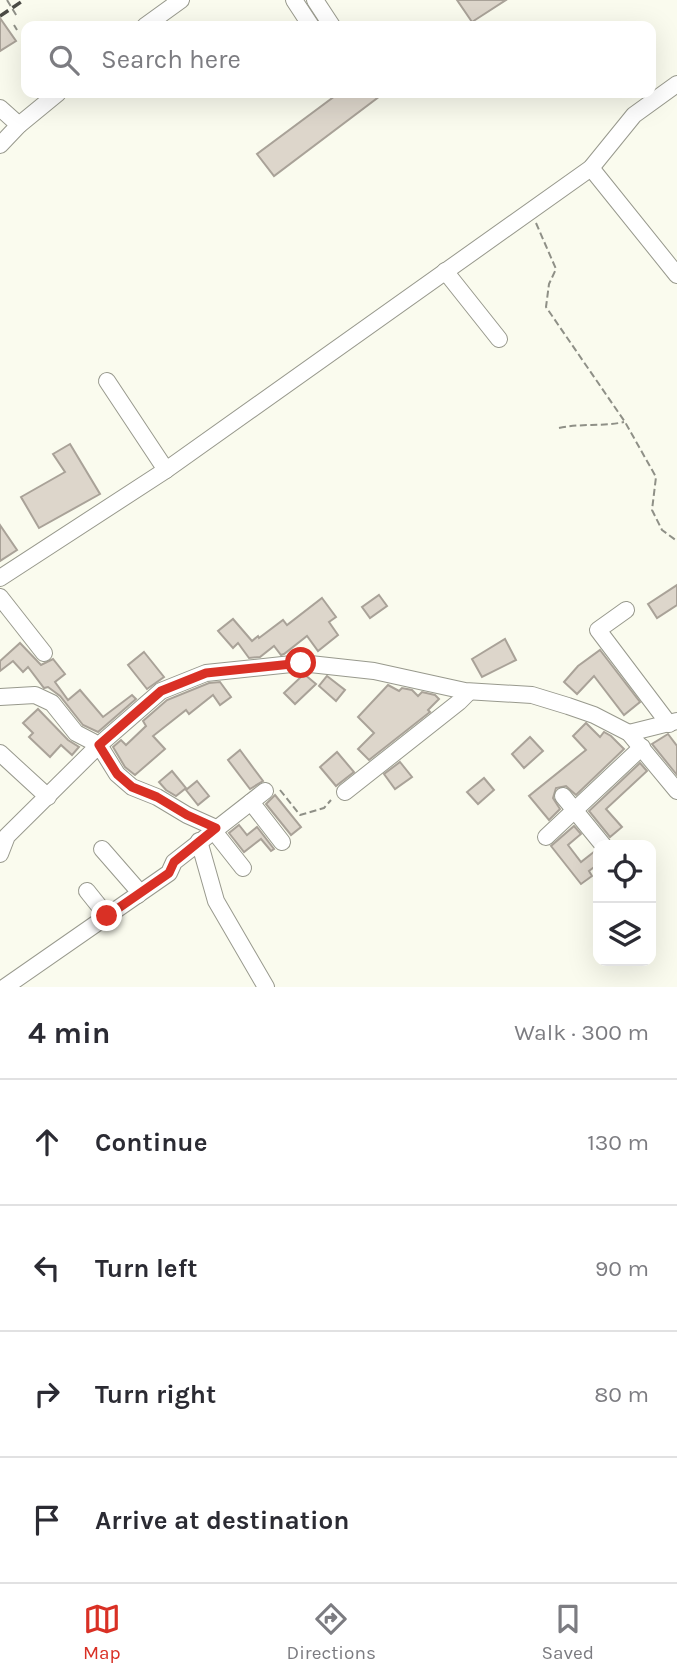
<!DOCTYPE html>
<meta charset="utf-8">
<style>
:root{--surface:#fff;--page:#f7f7f7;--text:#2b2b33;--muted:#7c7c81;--line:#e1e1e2;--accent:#d93025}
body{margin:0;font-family:Karla,sans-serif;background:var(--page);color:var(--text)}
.controls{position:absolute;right:21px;bottom:21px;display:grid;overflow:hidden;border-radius:14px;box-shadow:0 7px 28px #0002}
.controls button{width:63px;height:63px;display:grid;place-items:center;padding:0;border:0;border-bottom:2px solid var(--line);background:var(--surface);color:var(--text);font:35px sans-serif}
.stop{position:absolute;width:21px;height:21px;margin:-16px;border:5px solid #d93025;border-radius:50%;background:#fff}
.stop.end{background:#d93025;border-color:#fff;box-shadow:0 2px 7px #0008}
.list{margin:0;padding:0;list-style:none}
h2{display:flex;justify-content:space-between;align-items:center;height:91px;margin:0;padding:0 28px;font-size:30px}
h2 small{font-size:23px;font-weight:400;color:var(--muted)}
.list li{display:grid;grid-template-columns:46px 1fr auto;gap:21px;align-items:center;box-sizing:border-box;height:126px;padding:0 28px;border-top:2px solid var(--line)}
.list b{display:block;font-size:26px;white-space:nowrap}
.list em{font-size:23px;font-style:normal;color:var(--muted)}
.icon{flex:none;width:38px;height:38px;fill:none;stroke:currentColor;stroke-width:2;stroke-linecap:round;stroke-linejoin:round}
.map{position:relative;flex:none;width:677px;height:987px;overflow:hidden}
.search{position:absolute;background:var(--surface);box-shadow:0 7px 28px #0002;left:21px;right:21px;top:21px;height:77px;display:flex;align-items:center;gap:18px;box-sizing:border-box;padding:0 24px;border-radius:14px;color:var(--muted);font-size:26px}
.sheet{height:595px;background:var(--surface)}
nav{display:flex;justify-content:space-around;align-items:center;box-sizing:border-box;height:98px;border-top:2px solid var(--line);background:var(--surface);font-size:19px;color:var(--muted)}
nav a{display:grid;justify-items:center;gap:4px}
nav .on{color:var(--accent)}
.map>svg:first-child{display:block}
.building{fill:#ddd6cb;stroke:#a9a298;stroke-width:2}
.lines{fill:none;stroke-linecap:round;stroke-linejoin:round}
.minor-casing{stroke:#98998d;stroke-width:18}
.path{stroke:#8f9087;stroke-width:2;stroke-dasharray:7 3.5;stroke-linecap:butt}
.minor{stroke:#fff;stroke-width:16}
.rail{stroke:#4b4b45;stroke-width:3.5;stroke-dasharray:10 5;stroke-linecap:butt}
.path-bridge{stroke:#8f9087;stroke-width:2;stroke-dasharray:7 3.5;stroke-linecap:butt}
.route{stroke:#d93025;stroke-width:9}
</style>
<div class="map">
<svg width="677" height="987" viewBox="0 0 677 987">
<rect width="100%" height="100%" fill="#fafbee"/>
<g class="building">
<polygon points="457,0 506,0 472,22"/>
<polygon points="0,18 16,41 0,51"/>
<polygon points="339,93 384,93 274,176 257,154"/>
<polygon points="70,444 100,494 39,528 21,497 65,472 53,454"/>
<polygon points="0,525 17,550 0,561"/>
<polygon points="677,585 677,605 657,618 648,604"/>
<polygon points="379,595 387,606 370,618 362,607"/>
<polygon points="322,598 336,617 329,622 338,635 318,651 307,636 284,654 281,655 274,646 260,657 249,658 238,643 233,648 218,631 233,619 252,641 258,636 259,638 283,620 287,625"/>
<polygon points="505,639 516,660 482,677 472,659"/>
<polygon points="20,643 41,665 53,659 65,674 55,682 68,700 80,690 103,717 132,695 136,699 98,732 83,725 60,696 48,687 44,688 28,667 23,672 13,661 0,671 0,661"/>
<polygon points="600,650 640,702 624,715 594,676 577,694 564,682 578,666"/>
<polygon points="144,652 164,677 147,689 128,665"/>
<polygon points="304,674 316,684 295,704 284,693"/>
<polygon points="327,676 345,690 336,701 319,686"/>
<polygon points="220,682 231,697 220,705 213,695 189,714 186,710 153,736 165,749 135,775 125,767 113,747 121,740 126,745 146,726 143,721 167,700 209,683"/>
<polygon points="388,685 399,691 402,688 412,690 418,696 422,692 435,695 439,699 428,710 430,712 369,760 358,749 374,733 358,717"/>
<polygon points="38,709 68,740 79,747 72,755 61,745 50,757 29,737 33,733 23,723"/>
<polygon points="586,723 600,737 604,732 611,736 624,749 576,795 566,786 556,788 553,798 560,809 549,820 529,796 586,750 573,736"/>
<polygon points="668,734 677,746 677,775 652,744"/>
<polygon points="530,737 543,751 524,768 512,754"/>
<polygon points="240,750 263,781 250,789 228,760"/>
<polygon points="337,752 354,772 336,786 320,767"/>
<polygon points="400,762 412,777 395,789 384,774"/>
<polygon points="640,763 647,771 606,809 622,827 610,837 589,811"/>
<polygon points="172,771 186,788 176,796 166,790 159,782"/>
<polygon points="484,778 494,790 478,804 467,792"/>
<polygon points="197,781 209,796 198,805 186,790"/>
<polygon points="275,795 301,827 291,835 266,804"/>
<polygon points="239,825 247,835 257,827 274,849 271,851 261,839 244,852 229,833"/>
<polygon points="574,826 581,834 568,845 581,862 595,851 598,854 598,864 589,871 592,876 581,884 551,846"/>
</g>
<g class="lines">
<g class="minor-casing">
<g id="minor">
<polyline points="294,0 311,26"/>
<polyline points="315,0 332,26"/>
<polyline points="145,26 181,0"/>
<polyline points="0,108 19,125"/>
<polyline points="0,145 19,125 58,93"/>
<polyline points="591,168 677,275"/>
<polyline points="445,271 499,339"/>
<polyline points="107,381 166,470"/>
<polyline points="0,578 166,470 591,168 634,115 677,84"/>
<polyline points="0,597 44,653"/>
<polyline points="626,610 598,630 669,724"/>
<polyline points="0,697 35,695 52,703 76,733 99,745 161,691 206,673 301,663 374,671 465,691 532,695 568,706 594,715 629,733 677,791"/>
<polyline points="629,733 677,721"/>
<polyline points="0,753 48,797"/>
<polyline points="345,792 459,702 469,692"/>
<polyline points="563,796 603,845"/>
<polyline points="251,802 282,842"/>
<polyline points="213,830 243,868"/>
<polyline points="546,837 642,747"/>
<polyline points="199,841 216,901 266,987"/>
<polyline points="102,849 136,888 138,895"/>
<polyline points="0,854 7,836 99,745 117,774 132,787 157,797 187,815 216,828"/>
<polyline points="87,891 107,916"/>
<polyline points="5,987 169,873 174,862 265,791"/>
</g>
</g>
<g class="path">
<polyline points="14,25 17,30"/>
<polyline points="536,223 556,269 549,284 546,307 625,422 656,477 652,510 662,530 677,541"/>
<path d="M559,428C581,423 602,427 624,422"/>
<polyline points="280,790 300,815 324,808 331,800"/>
</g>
<use href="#minor" class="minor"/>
<polyline class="rail" points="0,16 24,0"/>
<polyline class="path-bridge" points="7,0 18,18"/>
</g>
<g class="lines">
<polyline class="route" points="107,916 169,873 174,862 216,828 187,815 157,797 132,787 117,774 99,745 161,691 206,673 301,663"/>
</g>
</svg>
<div class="controls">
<button><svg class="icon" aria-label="locate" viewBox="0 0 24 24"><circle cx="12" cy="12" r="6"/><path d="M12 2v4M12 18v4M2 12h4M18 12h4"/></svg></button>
<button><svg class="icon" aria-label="layers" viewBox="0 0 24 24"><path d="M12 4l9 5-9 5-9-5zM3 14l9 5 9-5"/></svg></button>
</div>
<div class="stop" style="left:301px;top:663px"></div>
<div class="stop end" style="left:107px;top:916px"></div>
<div class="search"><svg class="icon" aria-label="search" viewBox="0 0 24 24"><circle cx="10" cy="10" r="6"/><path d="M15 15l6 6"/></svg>Search here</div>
</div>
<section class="sheet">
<h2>4 min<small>Walk · 300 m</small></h2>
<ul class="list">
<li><svg class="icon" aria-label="ahead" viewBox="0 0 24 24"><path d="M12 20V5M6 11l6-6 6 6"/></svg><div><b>Continue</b></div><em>130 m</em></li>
<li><svg class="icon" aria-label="left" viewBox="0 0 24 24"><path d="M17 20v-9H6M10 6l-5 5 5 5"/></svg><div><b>Turn left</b></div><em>90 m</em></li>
<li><svg class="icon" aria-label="right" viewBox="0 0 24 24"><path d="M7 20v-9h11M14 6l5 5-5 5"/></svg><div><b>Turn right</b></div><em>80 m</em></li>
<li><svg class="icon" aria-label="arrive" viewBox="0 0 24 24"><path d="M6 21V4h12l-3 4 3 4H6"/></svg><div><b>Arrive at destination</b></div></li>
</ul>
</section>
<nav>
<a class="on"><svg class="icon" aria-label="map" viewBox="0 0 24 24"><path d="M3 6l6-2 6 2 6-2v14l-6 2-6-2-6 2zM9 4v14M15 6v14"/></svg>Map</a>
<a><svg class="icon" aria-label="directions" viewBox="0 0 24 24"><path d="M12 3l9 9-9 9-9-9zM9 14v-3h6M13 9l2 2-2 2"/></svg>Directions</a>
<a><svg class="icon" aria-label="saved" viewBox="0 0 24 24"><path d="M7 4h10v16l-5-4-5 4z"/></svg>Saved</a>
</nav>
